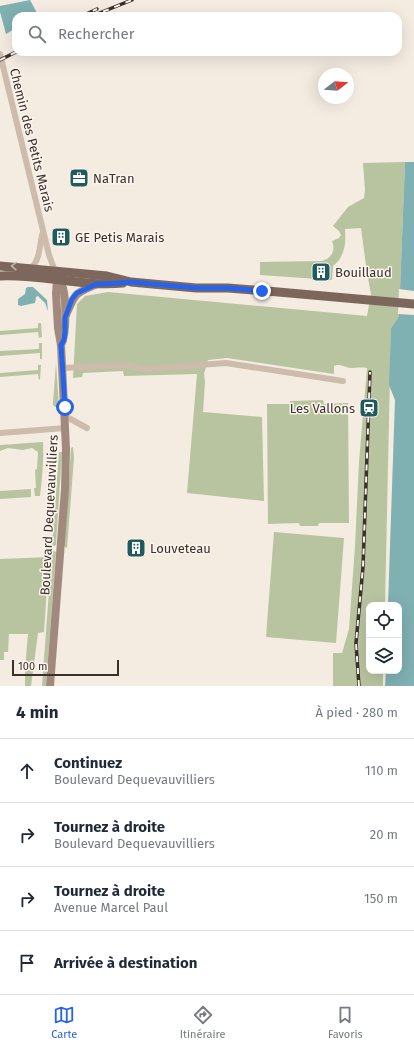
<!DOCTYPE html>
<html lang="fr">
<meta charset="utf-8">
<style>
:root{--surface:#fff;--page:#f2f2f3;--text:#1f2937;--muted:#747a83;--line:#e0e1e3;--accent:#2563eb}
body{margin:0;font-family:"Fira Sans",sans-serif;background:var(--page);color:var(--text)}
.controls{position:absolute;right:12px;bottom:12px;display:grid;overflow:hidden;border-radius:8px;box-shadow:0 4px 16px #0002}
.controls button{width:36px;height:36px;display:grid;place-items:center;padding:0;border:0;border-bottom:1px solid var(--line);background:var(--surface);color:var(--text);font:20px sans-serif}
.compass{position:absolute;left:318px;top:68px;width:36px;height:36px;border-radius:50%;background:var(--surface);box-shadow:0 4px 16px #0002;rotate:73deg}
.scale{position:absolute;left:12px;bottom:10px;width:107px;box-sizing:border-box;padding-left:4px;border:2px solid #3b302b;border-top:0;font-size:11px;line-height:14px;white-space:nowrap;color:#3b302b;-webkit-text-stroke:3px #fbf5ee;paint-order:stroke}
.stop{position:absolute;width:12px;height:12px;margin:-9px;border:3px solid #2563eb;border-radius:50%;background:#fff}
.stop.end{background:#2563eb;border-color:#fff;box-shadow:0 1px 4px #0008}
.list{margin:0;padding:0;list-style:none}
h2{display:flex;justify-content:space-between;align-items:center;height:52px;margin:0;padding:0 16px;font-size:17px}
h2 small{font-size:13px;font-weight:400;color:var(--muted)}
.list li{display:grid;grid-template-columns:26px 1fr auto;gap:12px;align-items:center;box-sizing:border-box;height:64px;padding:0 16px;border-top:1px solid var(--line)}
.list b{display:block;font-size:15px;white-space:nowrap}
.list p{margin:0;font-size:13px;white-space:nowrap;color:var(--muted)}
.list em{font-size:13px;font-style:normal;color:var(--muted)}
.icon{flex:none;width:22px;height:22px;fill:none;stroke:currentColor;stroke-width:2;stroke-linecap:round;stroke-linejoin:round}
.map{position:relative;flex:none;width:414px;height:686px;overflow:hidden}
.search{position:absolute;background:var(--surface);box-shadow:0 4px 16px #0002;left:12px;right:12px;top:12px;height:44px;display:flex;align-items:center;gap:10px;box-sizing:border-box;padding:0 14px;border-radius:12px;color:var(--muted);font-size:15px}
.sheet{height:308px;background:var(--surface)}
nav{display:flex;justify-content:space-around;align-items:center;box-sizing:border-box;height:56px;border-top:1px solid var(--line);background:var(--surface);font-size:11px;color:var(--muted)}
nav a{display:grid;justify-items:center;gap:2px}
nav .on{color:var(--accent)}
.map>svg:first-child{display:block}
.green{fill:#b8c4a0}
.water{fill:#7fb0b2}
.pier{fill:#f4ebe1}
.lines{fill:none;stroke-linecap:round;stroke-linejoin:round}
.street{stroke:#cdbbac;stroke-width:6}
.secondary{stroke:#a18a7d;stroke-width:8}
.primary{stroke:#7d675c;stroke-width:9}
.rail-casing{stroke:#3b302b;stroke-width:3.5}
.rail{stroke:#fbf5ee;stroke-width:2;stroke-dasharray:6;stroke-linecap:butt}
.oneway{stroke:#c2b5ac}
.route{stroke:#2563eb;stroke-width:5}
.labels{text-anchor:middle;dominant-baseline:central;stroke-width:3;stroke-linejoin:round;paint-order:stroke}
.street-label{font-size:13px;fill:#3b302b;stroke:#fbf5ee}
.poi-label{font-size:13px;fill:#3b302b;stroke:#fbf5ee;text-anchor:start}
</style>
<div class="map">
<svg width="414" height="686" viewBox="0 0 414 686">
<rect width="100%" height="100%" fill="#f4ebe1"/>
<g class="green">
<path d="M405,162L399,316L391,328L385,605H369V671H383V686H333V653H342L349,629L355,546L359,462L367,368C361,367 355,368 350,368C344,367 341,363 334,366V374L227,358L208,360L204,374L205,382L203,412L262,417L264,501L187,493L197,374L124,376L123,371L83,373L82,377L73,378L77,304L85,296L108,292L367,316L371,294L367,273L361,228L345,229C346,243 345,257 333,266L332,280L260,275V262L321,261C331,259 336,251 332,241L339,238L341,235L339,231L333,226L348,207L364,198L365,190L363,163Z"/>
<polygon points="38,323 41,323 42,337 39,338 38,332 0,335 0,331 38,328"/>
<polygon points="39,343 42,343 42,359 40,359 40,353 0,356 0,351 39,349"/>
<polygon points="56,363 59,407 55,407 53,405 53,402"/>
<polygon points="38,365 41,365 40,379 39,380 38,374 0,377 0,373 38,370"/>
<polygon points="323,400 324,404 348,403 349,523 319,523 318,526 300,526 299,523 268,524 267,404 290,404 290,401"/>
<path d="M43,442C44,460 42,478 40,496H35L34,488H36L35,470L37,469L38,452L32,448L23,450L8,448L0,451V445Z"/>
<polygon points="73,447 74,458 67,548 64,546 71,448"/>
<polygon points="59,452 62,452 56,545 54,546 52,546"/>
<polygon points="31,489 31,497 0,499 0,491"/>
<polygon points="274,532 344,538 336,643 266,637"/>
<polygon points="52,550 56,552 46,686 42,686"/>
<polygon points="49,557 44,632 38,633 31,686 25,686 25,669 28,634 9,634 8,652 4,652 4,660 0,660 0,559"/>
</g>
<g class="water">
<polygon points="30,0 38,15 16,16 16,28 6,34 0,12 0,6"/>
<polygon points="414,156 414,686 385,686 386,671 399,671 399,605 388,605 395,400 389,385 391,328 399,316 405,162 414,162"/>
<polygon points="28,287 33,287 47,300 48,311 45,303 38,296 36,297 35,303 21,306 18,305 18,299 25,294 26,288"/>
</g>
<polygon class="pier" points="399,289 414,291 414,315 398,314"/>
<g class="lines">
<g class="street">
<polyline points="0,54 49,255 55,271"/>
<path d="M31,268C41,259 39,244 43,232"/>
<polyline points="62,368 127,365 143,369 158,368 226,363 343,381"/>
<polyline points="65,416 87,428"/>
<polyline points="0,433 66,428"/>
</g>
<g class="secondary">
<path d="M57,280C59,282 62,284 63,288C66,300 67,334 61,345"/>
<path d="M66,315C76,292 74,294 97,284"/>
<polyline points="50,686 65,489 66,449 61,345 58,328 56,293 57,280"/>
</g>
<g class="primary">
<polyline points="0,266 107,276 131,282 196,288 228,288 267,291 414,304"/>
<path d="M0,276C42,274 82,287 123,283"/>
</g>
<g class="rail-casing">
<g id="rail">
<polyline points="82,16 97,9"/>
<polyline points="92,16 132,0"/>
<polyline points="0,60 16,52"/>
<polyline points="359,686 356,643 363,567 370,372"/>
</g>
</g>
<use href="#rail" class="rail"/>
</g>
<defs><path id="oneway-chevron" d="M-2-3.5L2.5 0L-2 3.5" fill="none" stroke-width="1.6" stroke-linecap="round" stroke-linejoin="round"/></defs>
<use class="oneway" href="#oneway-chevron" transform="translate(14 266) rotate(-176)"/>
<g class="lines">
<polyline class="route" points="65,407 61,345 64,340 65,332 65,318 72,299 77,293 97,284 106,284 131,282 196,288 228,288 262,291"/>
</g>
<defs>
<g id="office-square" transform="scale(1)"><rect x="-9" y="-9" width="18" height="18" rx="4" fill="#1f5a5e" stroke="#fbf5ee"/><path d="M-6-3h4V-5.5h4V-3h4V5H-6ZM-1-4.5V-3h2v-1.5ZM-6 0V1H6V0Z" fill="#fff"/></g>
<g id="building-square" transform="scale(1)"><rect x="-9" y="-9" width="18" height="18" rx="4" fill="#1f5a5e" stroke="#fbf5ee"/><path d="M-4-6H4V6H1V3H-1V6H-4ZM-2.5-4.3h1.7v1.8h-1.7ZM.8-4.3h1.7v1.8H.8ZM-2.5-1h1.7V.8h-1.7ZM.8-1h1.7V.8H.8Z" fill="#fff"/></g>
<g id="station-square" transform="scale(1)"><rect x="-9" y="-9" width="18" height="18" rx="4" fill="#1f5a5e" stroke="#fbf5ee"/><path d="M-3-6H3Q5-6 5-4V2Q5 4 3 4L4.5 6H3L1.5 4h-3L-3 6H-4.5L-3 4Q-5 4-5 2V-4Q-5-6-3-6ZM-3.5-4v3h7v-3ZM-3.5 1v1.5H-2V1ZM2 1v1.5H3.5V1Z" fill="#fff"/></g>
</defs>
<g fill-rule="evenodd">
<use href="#office-square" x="79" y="178"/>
<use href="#building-square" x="61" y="237"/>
<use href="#building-square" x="321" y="272"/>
<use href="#station-square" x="369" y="408"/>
<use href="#building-square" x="136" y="548"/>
</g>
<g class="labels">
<g class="street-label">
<text transform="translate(32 140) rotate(76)">Chemin des Petits Marais</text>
<text transform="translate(49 515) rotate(-87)">Boulevard Dequevauvilliers</text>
</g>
<g class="poi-label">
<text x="93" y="178">NaTran</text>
<text x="75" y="237">GE Petis Marais</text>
<text x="335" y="272">Bouillaud</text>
<text x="355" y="408" text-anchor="end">Les Vallons</text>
<text x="150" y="548">Louveteau</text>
</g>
</g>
</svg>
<div class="controls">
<button><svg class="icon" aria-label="locate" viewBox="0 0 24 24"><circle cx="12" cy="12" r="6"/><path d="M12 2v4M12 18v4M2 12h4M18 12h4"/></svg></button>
<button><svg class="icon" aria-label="layers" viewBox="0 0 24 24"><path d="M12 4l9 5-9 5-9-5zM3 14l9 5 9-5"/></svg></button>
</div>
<svg class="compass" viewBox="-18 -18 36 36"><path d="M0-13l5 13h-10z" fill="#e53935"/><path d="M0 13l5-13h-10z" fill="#747a83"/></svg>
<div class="scale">100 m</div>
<div class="stop" style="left:65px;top:407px"></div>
<div class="stop end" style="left:262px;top:291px"></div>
<div class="search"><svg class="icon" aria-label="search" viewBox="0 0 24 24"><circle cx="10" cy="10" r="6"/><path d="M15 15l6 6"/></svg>Rechercher</div>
</div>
<section class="sheet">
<h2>4 min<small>À pied · 280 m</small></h2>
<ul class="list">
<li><svg class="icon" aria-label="ahead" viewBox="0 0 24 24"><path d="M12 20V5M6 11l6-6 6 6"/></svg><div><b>Continuez</b><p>Boulevard Dequevauvilliers</p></div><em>110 m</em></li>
<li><svg class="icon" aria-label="right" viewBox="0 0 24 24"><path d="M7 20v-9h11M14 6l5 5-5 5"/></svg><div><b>Tournez à droite</b><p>Boulevard Dequevauvilliers</p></div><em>20 m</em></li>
<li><svg class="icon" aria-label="right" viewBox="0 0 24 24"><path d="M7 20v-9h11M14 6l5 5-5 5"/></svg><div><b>Tournez à droite</b><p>Avenue Marcel Paul</p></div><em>150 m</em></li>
<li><svg class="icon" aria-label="arrive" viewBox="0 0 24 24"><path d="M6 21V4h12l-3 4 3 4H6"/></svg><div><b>Arrivée à destination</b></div></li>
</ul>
</section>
<nav>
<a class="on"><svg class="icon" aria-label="map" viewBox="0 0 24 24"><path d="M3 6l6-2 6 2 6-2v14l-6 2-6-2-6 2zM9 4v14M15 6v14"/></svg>Carte</a>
<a><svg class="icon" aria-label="directions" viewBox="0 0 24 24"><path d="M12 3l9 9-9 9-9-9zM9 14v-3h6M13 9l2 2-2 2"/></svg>Itinéraire</a>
<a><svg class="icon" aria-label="saved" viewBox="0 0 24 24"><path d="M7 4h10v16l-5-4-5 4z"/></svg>Favoris</a>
</nav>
